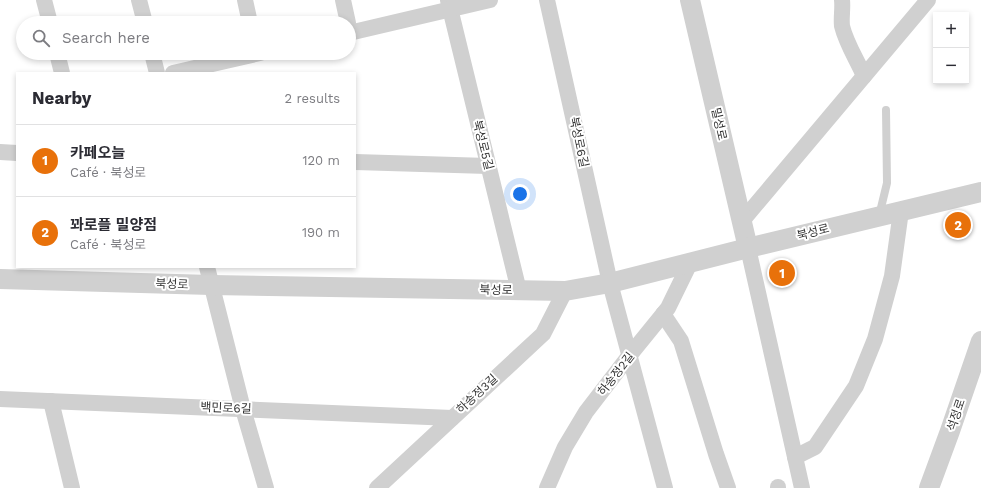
<!DOCTYPE html>
<meta charset="utf-8">
<style>
:root{--surface:#fff;--page:#f2f2f3;--text:#2b2b33;--muted:#7c7c81;--line:#e1e1e2;--accent:#e63946}
body{margin:0;font-family:"Work Sans","Noto Sans KR",sans-serif;background:var(--page);color:var(--text)}
.controls{position:absolute;right:12px;top:12px;display:grid;overflow:hidden;border-radius:0px;box-shadow:0 2px 6px #0003}
.controls button{width:36px;height:36px;display:grid;place-items:center;padding:0;border:0;border-bottom:1px solid var(--line);background:var(--surface);color:var(--text);font:20px sans-serif}
.you{position:absolute;left:520px;top:194px;width:14px;height:14px;margin:-10px;border:3px solid #fff;border-radius:50%;background:#1a73e8;box-shadow:0 0 0 6px #1a73e833}
.badge{display:grid;place-items:center;width:26px;height:26px;border-radius:50%;background:var(--accent);color:#fff;font-size:13px;font-weight:700}
.pin{position:absolute;translate:-50% -50%;border:2px solid #fff;box-shadow:0 1px 4px #0006}
.list{margin:0;padding:0;list-style:none}
h2{display:flex;justify-content:space-between;align-items:center;height:52px;margin:0;padding:0 16px;font-size:17px}
h2 small{font-size:13px;font-weight:400;color:var(--muted)}
.list li{display:grid;grid-template-columns:26px 1fr auto;gap:12px;align-items:center;box-sizing:border-box;height:72px;padding:0 16px;border-top:1px solid var(--line)}
.list b{display:block;font-size:15px;white-space:nowrap}
.list p{margin:0;font-size:13px;white-space:nowrap;color:var(--muted)}
.list em{font-size:13px;font-style:normal;color:var(--muted)}
.icon{flex:none;width:22px;height:22px;fill:none;stroke:currentColor;stroke-width:2;stroke-linecap:round;stroke-linejoin:round}
.map{position:relative;flex:none;width:981px;height:488px;overflow:hidden}
.search{position:absolute;background:var(--surface);box-shadow:0 2px 6px #0003;left:16px;top:16px;width:340px;height:44px;display:flex;align-items:center;gap:10px;box-sizing:border-box;padding:0 14px;border-radius:22px;color:var(--muted);font-size:15px}
.panel{position:absolute;background:var(--surface);box-shadow:0 2px 6px #0003;left:16px;top:72px;width:340px;height:196px;border-radius:0px}
.map>svg:first-child{display:block}
.lines{fill:none;stroke-linecap:round;stroke-linejoin:round}
.service{stroke:#d0d0d0;stroke-width:8}
.minor{stroke:#d0d0d0;stroke-width:16}
.tertiary{stroke:#d0d0d0;stroke-width:20}
.labels{text-anchor:middle;dominant-baseline:central;stroke-width:4;stroke-linejoin:round;paint-order:stroke}
.street-label{font-size:12px;fill:#333;stroke:#fff}
</style>
<div class="map">
<svg width="981" height="488" viewBox="0 0 981 488">
<rect width="100%" height="100%" fill="#fff"/>
<g class="lines">
<polyline class="service" points="879,216 887,183 886,110"/>
<g class="minor">
<polyline points="44,0 50,23"/>
<polyline points="139,0 145,23"/>
<polyline points="245,0 250,23"/>
<polyline points="343,0 348,23"/>
<polyline points="448,0 519,291"/>
<polyline points="547,0 610,283 665,488"/>
<path d="M842,0C843,8 841,18 842,26C846,43 857,60 864,76"/>
<polyline points="349,33 490,0"/>
<polyline points="57,53 62,73"/>
<polyline points="152,53 157,73"/>
<polyline points="173,73 260,53"/>
<polyline points="0,152 17,153"/>
<polyline points="355,162 488,166"/>
<polyline points="742,221 928,0"/>
<polyline points="748,248 802,488"/>
<polyline points="207,267 243,409 266,488"/>
<polyline points="663,314 681,341 716,454 728,488"/>
<polyline points="0,399 452,418"/>
<polyline points="51,401 72,488"/>
<polyline points="795,457 815,447 856,386 875,339 892,276 901,211"/>
<polyline points="377,488 543,334 565,291"/>
<polyline points="547,488 565,447 586,412 629,356 668,308 690,263"/>
<polyline points="778,488 778,487"/>
</g>
<g class="tertiary">
<polyline points="690,0 748,248"/>
<polyline points="0,279 211,285 565,291 610,283 748,248 981,192"/>
<polyline points="929,488 950,431 981,341"/>
</g>
</g>
<g class="labels">
<g class="street-label">
<text transform="translate(719 124) rotate(77)">밀성로</text>
<text transform="translate(579 142) rotate(78)">북성로6길</text>
<text transform="translate(483 145) rotate(76)">북성로5길</text>
<text transform="translate(813 232) rotate(-14)">북성로</text>
<text transform="translate(172 284) rotate(2)">북성로</text>
<text transform="translate(496 290) rotate(1)">북성로</text>
<text transform="translate(616 374) rotate(-52)">하송정2길</text>
<text transform="translate(477 394) rotate(-43)">하송정3길</text>
<text transform="translate(226 408) rotate(2)">백민로6길</text>
<text transform="translate(956 415) rotate(-71)">석정로</text>
</g>
</g>
</svg>
<div class="controls">
<button>+</button>
<button>−</button>
</div>
<div class="you"></div>
<div class="pin badge" style="left:782px;top:273px;background:#e8710a">1</div>
<div class="pin badge" style="left:958px;top:225px;background:#e8710a">2</div>
<div class="search"><svg class="icon" aria-label="search" viewBox="0 0 24 24"><circle cx="10" cy="10" r="6"/><path d="M15 15l6 6"/></svg>Search here</div>
<section class="panel">
<h2>Nearby<small>2 results</small></h2>
<ul class="list">
<li><span class="badge" style="background:#e8710a">1</span><div><b>카페오늘</b><p>Café · 북성로</p></div><em>120 m</em></li>
<li><span class="badge" style="background:#e8710a">2</span><div><b>꽈로플 밀양점</b><p>Café · 북성로</p></div><em>190 m</em></li>
</ul>
</section>
</div>
